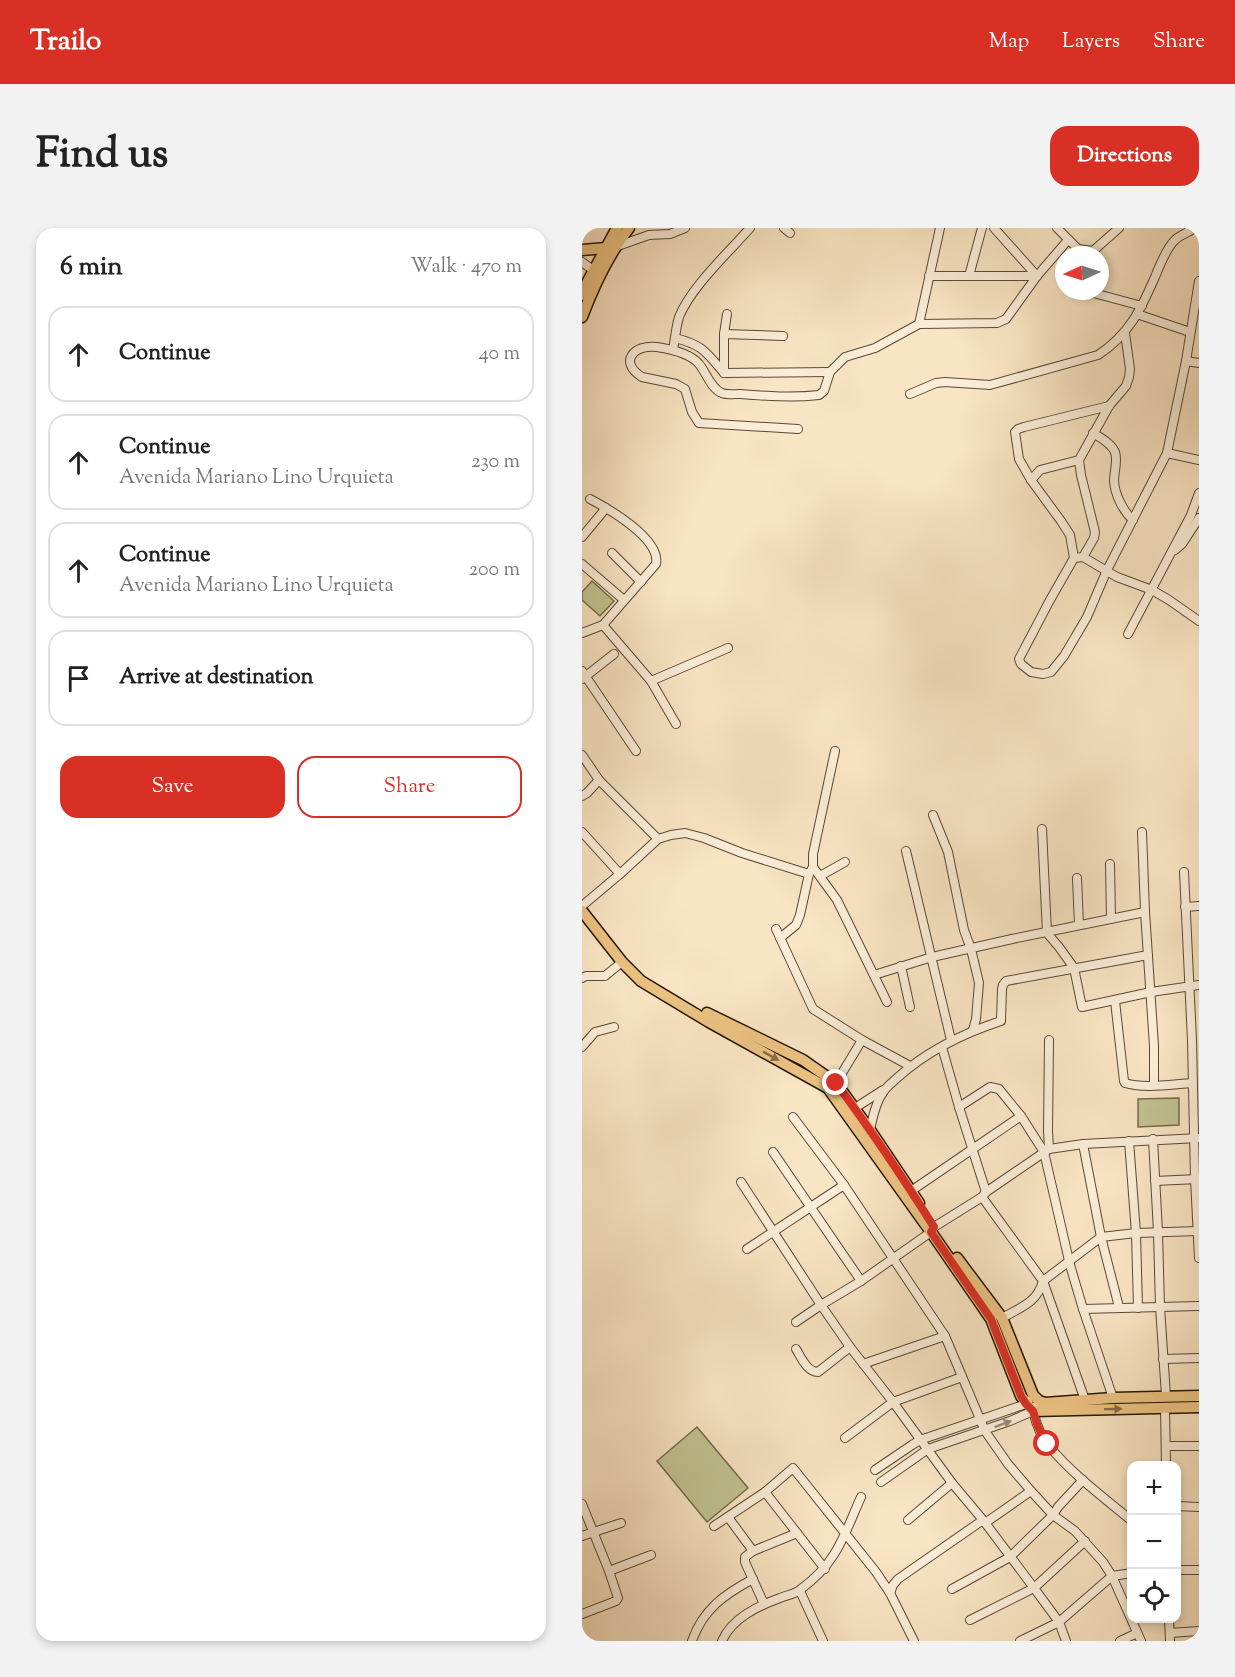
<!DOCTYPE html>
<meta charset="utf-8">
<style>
:root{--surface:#fff;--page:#f2f2f2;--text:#222;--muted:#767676;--line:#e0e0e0;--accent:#d93025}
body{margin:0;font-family:"Sorts Mill Goudy",serif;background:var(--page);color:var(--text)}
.controls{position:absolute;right:18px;bottom:18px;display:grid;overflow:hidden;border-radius:12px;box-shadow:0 3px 9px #0003}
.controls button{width:54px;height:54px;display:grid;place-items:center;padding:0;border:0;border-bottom:2px solid var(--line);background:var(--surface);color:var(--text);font:30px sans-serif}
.compass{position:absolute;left:473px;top:18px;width:54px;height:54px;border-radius:50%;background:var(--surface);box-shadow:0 3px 9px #0003;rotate:266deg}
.stop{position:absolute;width:18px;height:18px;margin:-14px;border:4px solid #d93025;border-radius:50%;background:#fff}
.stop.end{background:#d93025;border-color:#fff;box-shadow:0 2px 6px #0008}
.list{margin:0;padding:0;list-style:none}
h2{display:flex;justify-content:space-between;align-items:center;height:78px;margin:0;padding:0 24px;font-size:26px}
h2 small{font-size:20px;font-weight:400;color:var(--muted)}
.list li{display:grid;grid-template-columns:39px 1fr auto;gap:18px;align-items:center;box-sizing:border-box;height:96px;margin:0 12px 12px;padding:0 12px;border:2px solid var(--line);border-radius:18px}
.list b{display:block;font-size:22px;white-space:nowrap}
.list p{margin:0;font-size:20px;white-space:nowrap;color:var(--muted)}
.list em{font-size:20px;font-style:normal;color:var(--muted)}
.actions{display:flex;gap:12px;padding:18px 24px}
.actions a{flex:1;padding:14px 0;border:2px solid var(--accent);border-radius:18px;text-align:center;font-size:21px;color:var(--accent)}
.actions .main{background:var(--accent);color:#fff}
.icon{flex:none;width:33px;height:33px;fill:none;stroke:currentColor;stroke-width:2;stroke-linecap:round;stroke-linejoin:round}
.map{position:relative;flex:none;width:617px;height:1413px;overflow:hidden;border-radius:18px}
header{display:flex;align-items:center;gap:36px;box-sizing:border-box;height:84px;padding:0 30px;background:var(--accent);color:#fff}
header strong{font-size:28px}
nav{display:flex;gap:33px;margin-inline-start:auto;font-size:21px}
.intro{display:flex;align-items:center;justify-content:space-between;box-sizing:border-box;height:144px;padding:0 36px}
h1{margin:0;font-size:42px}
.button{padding:15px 27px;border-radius:18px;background:var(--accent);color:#fff;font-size:21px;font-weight:700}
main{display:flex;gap:36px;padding:0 36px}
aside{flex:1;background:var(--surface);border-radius:18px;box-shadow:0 3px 9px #0003}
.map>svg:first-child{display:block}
.green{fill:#c1c391;stroke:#726c4c;stroke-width:1.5}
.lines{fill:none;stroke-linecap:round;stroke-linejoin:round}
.minor-casing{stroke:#584a36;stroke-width:10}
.major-casing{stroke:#231607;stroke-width:13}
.minor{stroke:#fbedd8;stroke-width:8}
.major{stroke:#ecc282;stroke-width:10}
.oneway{fill:#886c44}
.oneway2{fill:#9a8c7a}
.route{stroke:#d93025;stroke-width:8}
</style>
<header>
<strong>Trailo</strong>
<nav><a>Map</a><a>Layers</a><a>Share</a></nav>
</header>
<div class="intro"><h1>Find us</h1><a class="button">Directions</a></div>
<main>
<aside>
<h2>6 min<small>Walk · 470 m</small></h2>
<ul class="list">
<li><svg class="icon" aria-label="ahead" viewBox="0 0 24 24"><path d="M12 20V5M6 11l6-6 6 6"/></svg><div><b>Continue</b></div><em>40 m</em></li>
<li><svg class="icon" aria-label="ahead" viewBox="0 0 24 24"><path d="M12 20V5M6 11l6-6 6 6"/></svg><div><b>Continue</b><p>Avenida Mariano Lino Urquieta</p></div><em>230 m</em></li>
<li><svg class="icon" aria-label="ahead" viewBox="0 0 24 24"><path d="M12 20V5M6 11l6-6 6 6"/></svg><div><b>Continue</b><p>Avenida Mariano Lino Urquieta</p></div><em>200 m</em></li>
<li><svg class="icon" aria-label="arrive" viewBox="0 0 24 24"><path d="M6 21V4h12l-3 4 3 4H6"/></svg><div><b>Arrive at destination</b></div></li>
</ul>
<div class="actions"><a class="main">Save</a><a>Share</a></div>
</aside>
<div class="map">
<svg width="617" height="1413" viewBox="0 0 617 1413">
<rect width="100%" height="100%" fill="#f9e4c3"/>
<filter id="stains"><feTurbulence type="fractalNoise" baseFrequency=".00333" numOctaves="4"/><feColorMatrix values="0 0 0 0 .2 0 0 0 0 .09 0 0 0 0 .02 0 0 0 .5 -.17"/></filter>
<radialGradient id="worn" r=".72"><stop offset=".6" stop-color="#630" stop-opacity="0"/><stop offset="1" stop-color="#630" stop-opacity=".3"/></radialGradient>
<g class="green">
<polygon points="10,353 32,373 18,388 0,372 0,364"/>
<polygon points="597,870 597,897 556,899 556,871"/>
<polygon points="115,1199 166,1260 125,1294 75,1233"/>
</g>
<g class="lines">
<g class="minor-casing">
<g id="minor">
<polyline points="202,0 208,5"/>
<polyline points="412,0 455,48"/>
<polyline points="475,0 496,21 511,23 537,0"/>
<polyline points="33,19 67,7 88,6 103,0"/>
<polyline points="0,34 14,44"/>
<polyline points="347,48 455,48"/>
<polyline points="387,48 400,0"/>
<polyline points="504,63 560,78"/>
<polyline points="555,86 608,104"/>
<polyline points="337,96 358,0"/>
<polyline points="543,105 548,141 547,149 544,158 527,178 497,232 499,247 513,304 512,310 501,329 492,330 468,372 437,431 439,436 449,444 461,446 469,444 482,428 505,389 525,342 585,225 604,133 617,53"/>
<polyline points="142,106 145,86"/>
<polyline points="201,108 142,106 142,145 248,144"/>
<path d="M93,110C121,117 124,124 142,145"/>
<path d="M91,122C93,111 94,99 97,89C109,59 146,25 168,0"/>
<polyline points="604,133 617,135"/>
<path d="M328,166L354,155L363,154L408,157L516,127C547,107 559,81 573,49C577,39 585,19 593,12C598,7 607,4 613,0"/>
<path d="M216,201L117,195L110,184L103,161L94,156L60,149C36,134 52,116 75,119C88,121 108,125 117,136C124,144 129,161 140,165C145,167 152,166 158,166C184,168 211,170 237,167L242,163L248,144L263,129L293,120L337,96L415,95L424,91L455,48L486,12"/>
<path d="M511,205C519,210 529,215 533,224C536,233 532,244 532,253C533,267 541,283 551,292"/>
<polyline points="585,225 617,232"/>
<polyline points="449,252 458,242 497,232"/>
<polyline points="0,309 24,280"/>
<polyline points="593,322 600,316 617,290"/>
<polyline points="30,325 59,354"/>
<polyline points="501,329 535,349 570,362 587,372 617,393"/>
<polyline points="492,330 488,307 479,293 449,252 437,231 433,204 436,201 442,199 527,178"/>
<polyline points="0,336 42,372"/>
<polyline points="21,397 69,453 94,496"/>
<path d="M0,405L21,397L74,336C79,311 27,281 8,271"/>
<polyline points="546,406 609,287 617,265"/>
<polyline points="0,443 54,523"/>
<polyline points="0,451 32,426"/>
<polyline points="69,453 146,420"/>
<polyline points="253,523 231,626 231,639 255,672 305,774"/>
<polyline points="0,527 17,552 76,611"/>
<polyline points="0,568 5,565 17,552"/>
<polyline points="351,587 366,624 382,702 389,721 397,755 394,791 391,802"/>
<polyline points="460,601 465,705 477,719 492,740 500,779 569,764 617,757"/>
<polyline points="0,604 38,646"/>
<polyline points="560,604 563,684 572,818 572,857"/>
<polyline points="324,623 369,812"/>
<polyline points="528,636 529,691"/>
<polyline points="602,644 610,812 613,951 617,1030"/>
<polyline points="238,648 263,634"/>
<polyline points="495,650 497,697"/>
<polyline points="0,678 38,646 76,611 89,607 103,605 122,610 160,625 227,646 231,639"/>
<polyline points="603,679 617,678"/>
<polyline points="194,701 231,781 280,812 328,838"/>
<polyline points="198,710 214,697 218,687 227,646"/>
<polyline points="319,738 328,779"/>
<polyline points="292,747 350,729 430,711 563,684"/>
<polyline points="0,750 4,748 23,748 40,734"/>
<path d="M533,773L542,853L543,855C562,861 591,856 611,855"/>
<polyline points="0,819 13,804 32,799"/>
<polyline points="360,819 377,879 404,964"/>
<polyline points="254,855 280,812"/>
<polyline points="377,879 408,859 417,861 439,888 462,924 488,1037 501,1081 531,1170"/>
<polyline points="273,880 301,862"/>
<polyline points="211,889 262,957 363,1108 403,1203 426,1236 449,1263 471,1287 493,1303 521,1334 530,1348 559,1413"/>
<path d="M288,902C291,888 294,874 302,863C305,858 311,854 315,850C345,823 382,805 419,793L420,761L421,757L424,753L566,727"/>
<polyline points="571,911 576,1004 578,1079 584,1168"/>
<polyline points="547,913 554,1005 556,1080"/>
<polyline points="501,916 519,1009 537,1079"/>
<polyline points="467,921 466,903 467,812"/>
<polyline points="191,924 279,1053"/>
<polyline points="573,953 616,951"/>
<polyline points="159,954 239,1077 268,1119 311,1174 370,1255 401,1292 452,1360 477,1394 484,1413"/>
<polyline points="329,963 439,888"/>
<polyline points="400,969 461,1053 503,1172"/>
<polyline points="165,1021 262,957"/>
<polyline points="501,1081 617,1078"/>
<path d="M420,1090C439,1079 455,1075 461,1053L519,1009L554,1005L617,1003"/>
<polyline points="214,1094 239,1077 279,1053 349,1004 352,999 400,969 404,964 467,921 501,916 617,910"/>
<path d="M214,1121C219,1129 225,1144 236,1144L268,1119"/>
<polyline points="581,1131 617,1130"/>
<polyline points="281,1136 363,1108"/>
<polyline points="583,1180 584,1238"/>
<path d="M451,1183C454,1195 458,1207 466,1217C490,1246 521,1269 550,1293"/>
<polyline points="263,1210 311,1174 380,1149"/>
<polyline points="584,1218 616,1218"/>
<polyline points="293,1242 330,1217 338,1212 444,1176 446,1173"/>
<polyline points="299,1254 346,1221 428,1193 451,1183 453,1179"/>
<polyline points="183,1264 243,1341"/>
<polyline points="0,1276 27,1343 36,1370 34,1373 0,1386"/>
<polyline points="594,1278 617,1279"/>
<polyline points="146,1289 171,1323 163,1329 163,1334 182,1376"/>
<polyline points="326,1292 370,1255"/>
<polyline points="403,1295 449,1263"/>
<polyline points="132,1298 183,1264 211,1240 294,1344 308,1365 332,1413"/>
<polyline points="0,1308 39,1295"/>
<polyline points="171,1323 215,1305"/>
<polyline points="594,1342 617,1342"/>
<polyline points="27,1343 69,1327"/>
<polyline points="370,1361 428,1329 471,1287 476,1279 501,1252"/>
<polyline points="218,1363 241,1413"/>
<polyline points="308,1365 311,1357 316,1351 401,1292"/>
<polyline points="587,1390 588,1413"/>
<polyline points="388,1392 452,1360 503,1313"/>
<polyline points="588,1405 617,1403"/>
<path d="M110,1413C121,1381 143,1366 171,1351"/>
<path d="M140,1413C150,1390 176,1378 198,1370C205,1367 214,1366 219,1361C255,1335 262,1307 279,1269"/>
<polyline points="438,1413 477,1394 530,1348 550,1345"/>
<polyline points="538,1413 555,1405"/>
</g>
</g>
<g class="major-casing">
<g id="major">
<polyline points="0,22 24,20"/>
<polyline points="0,67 5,55 35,0"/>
<path d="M0,89C12,57 26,27 47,0"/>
<polyline points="0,683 40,734 59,753 127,794 246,860 349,1004 409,1091 439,1168 451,1183 617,1179"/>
<polyline points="125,785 221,832 254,855 288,902 337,975"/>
<polyline points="375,1030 420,1090 451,1167 457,1173 463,1175 531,1170 617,1168"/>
</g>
</g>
<use href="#minor" class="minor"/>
<use href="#major" class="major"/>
</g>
<defs><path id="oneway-solid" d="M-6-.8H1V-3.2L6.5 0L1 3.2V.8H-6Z" transform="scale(1.5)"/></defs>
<g class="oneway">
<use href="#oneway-solid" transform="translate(189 828) rotate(29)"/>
<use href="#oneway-solid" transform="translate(531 1181) rotate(-1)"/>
</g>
<use class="oneway2" href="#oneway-solid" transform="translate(421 1196) rotate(-21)"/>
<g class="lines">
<path class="route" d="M254,855C289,902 321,950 352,999L349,1004L409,1091L439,1168L444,1176L451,1183L456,1199L465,1216"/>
</g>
<rect width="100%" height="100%" filter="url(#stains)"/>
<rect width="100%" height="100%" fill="url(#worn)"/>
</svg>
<div class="controls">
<button>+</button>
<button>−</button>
<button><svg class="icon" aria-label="locate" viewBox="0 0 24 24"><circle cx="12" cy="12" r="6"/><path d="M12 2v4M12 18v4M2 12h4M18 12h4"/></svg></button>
</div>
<svg class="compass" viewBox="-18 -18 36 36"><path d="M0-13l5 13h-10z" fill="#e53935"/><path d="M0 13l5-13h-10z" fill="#767676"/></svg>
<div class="stop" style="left:465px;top:1216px"></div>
<div class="stop end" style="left:254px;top:855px"></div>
</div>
</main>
